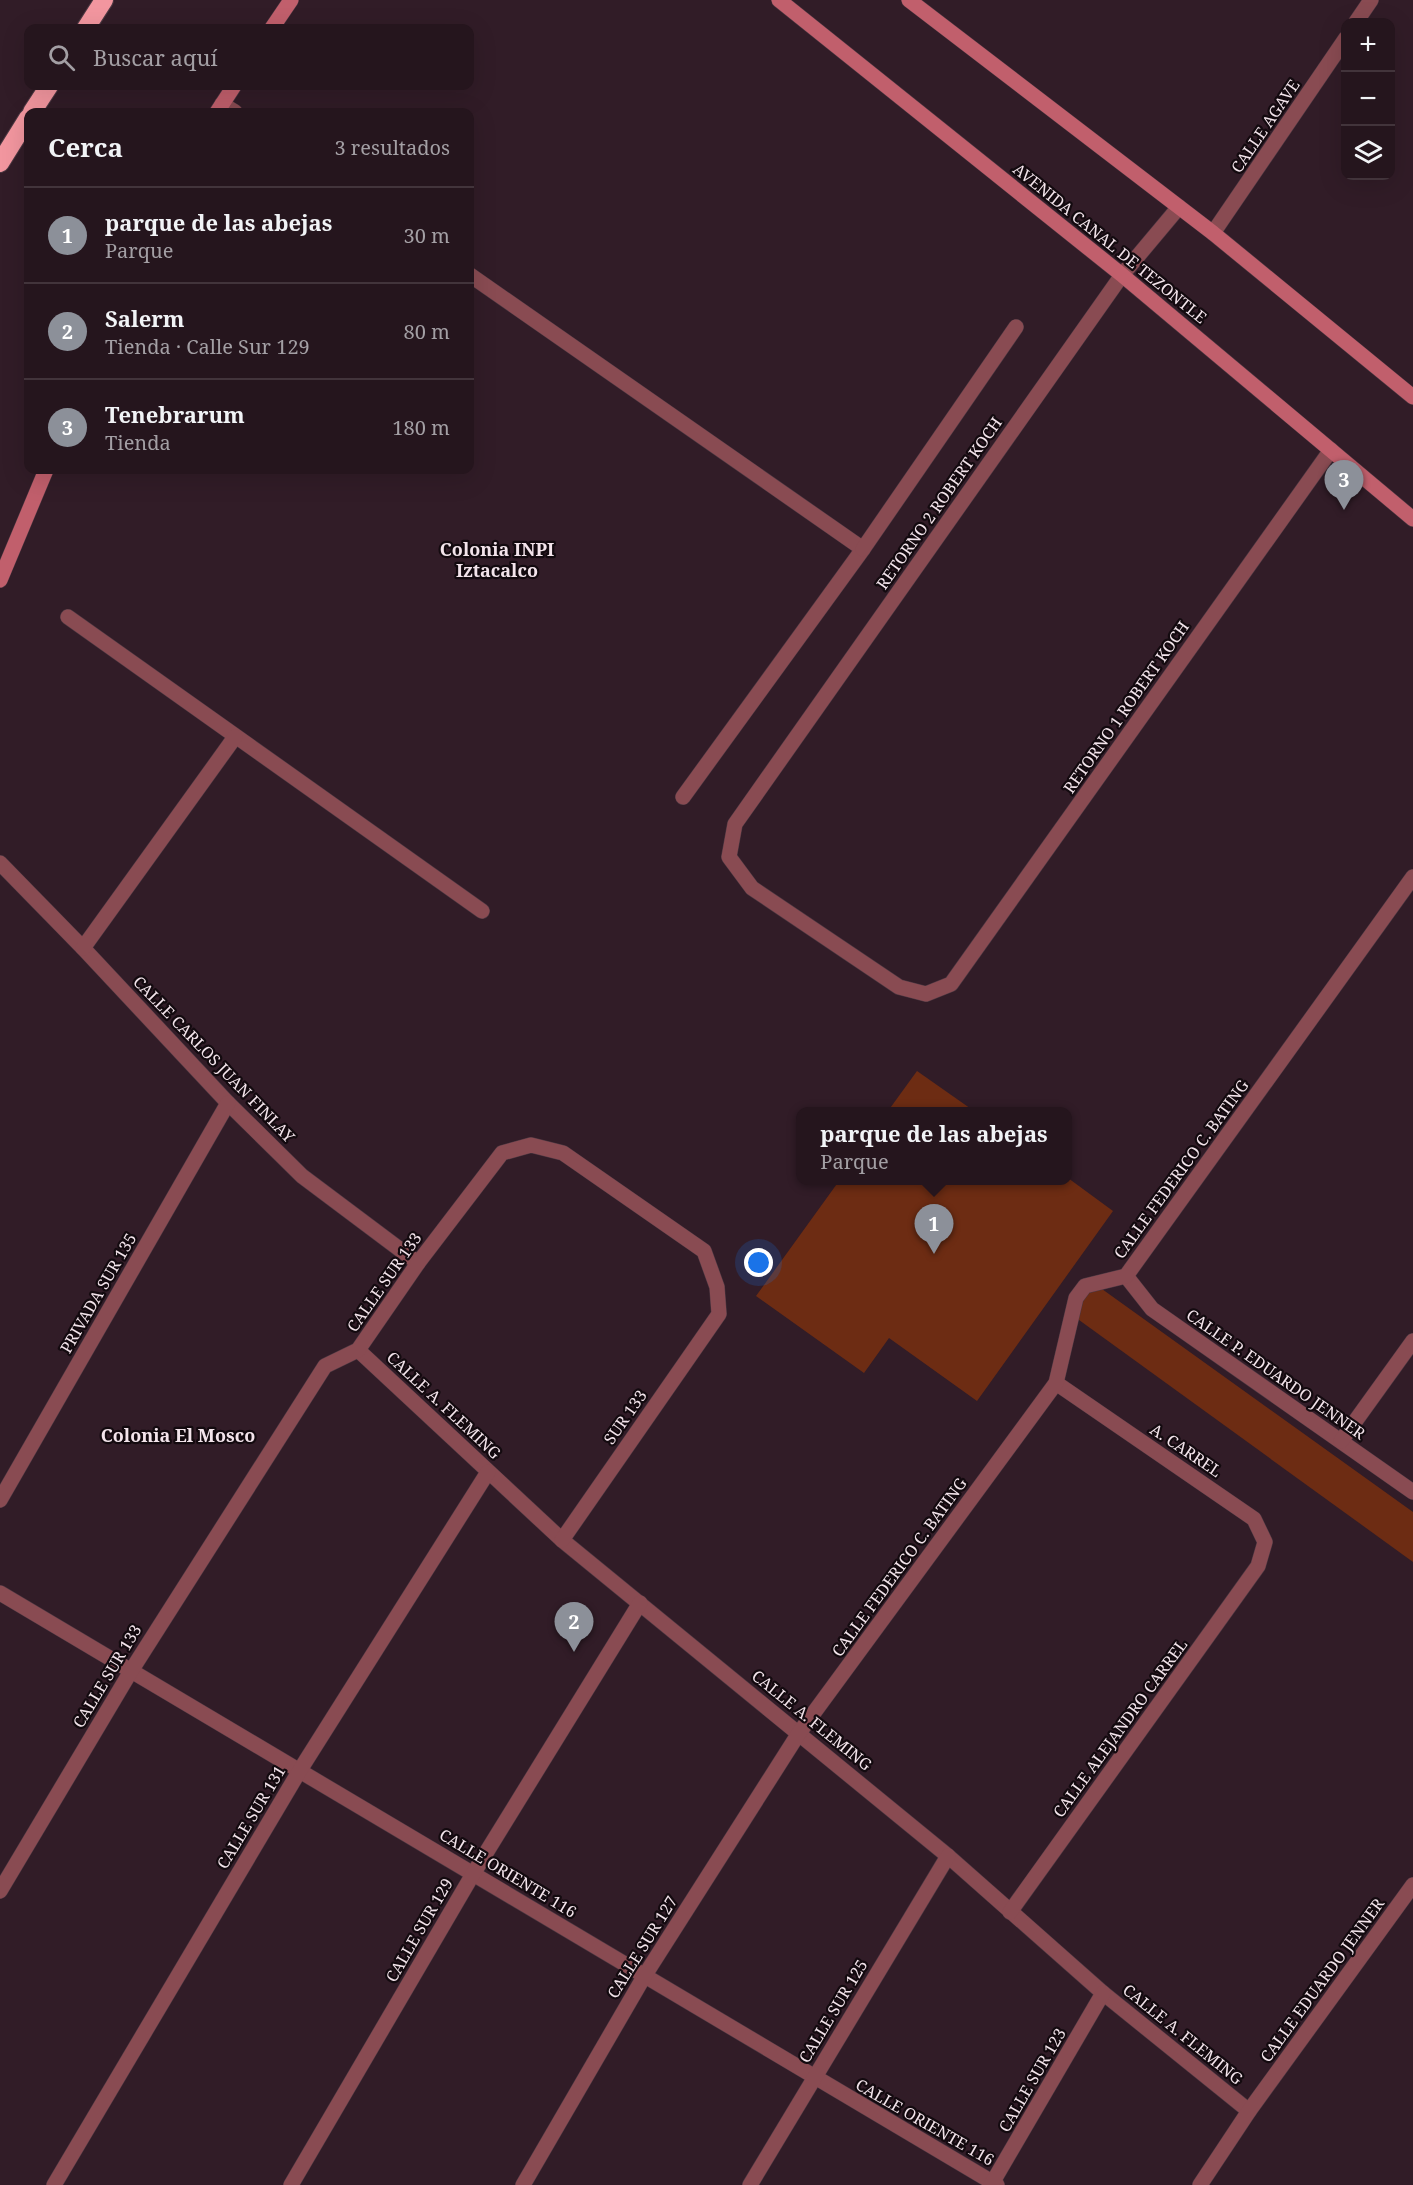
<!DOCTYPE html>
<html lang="es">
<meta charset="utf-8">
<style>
:root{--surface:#25151d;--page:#2d1e26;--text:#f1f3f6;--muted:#a39fa4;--line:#42343b;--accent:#8c9099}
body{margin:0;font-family:"Noto Serif",serif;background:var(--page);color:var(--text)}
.controls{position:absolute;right:18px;top:18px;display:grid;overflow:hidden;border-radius:12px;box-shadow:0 6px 24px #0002}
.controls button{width:54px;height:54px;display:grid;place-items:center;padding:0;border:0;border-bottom:2px solid var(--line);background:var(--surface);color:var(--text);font:30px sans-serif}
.you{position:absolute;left:759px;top:1263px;width:21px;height:21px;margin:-15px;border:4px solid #fff;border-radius:50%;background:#1a73e8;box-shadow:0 0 0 9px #1a73e833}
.badge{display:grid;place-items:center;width:39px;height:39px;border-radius:50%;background:var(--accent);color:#fff;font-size:20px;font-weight:700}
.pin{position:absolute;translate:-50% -50px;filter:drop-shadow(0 2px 3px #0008)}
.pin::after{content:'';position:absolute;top:32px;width:21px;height:18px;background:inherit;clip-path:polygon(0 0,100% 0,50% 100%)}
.popup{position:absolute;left:796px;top:1107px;width:276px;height:78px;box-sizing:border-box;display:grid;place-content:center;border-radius:12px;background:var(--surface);filter:drop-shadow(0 2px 4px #0005);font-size:20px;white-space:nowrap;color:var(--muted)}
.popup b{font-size:22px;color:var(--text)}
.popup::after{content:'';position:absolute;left:50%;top:100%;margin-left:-12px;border:12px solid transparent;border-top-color:var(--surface)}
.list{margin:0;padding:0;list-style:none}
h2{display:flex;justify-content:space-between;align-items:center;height:78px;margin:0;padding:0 24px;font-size:26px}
h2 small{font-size:20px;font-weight:400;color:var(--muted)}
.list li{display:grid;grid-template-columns:39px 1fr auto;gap:18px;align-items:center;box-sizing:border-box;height:96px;padding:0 24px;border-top:2px solid var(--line)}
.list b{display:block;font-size:22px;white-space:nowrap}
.list p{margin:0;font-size:20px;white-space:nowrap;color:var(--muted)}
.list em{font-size:20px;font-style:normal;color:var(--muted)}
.icon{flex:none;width:33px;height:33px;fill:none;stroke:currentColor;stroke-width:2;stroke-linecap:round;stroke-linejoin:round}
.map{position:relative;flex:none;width:1413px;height:2185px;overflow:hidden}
.search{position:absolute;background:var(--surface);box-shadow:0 6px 24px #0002;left:24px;top:24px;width:450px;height:66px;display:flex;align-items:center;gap:15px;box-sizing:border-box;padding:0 21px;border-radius:12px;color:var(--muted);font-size:22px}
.panel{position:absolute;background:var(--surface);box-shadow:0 6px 24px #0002;left:24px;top:108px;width:450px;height:366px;border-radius:12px}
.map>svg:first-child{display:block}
.green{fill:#6d2c13}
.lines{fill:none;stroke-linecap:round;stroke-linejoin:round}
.lane-casing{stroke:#4c3842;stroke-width:16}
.street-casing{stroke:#4c3842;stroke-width:16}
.secondary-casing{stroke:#4c3842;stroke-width:16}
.highway-casing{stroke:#4c3842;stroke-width:20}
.lane{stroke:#894b52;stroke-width:15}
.street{stroke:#894b52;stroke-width:15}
.secondary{stroke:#c15f6c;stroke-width:15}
.highway{stroke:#f2969f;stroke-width:18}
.labels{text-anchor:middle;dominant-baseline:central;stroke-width:4.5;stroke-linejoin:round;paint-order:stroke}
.street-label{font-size:16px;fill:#f3e4eb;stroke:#130a0f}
.neighbourhood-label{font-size:18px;font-weight:bold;fill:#f3e4eb;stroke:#130a0f}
</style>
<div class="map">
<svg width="1413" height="2185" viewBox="0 0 1413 2185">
<rect width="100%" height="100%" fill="#311c27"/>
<g class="green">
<polygon points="917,1071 974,1111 888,1111"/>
<polygon points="1068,1178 1113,1211 977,1401 889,1338 864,1373 756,1296 839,1181 1068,1180"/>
<polygon points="1095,1284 1413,1512 1413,1562 1068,1312"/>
</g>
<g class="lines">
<g class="lane-casing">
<g id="lane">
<polyline points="222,104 235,112"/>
<polyline points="470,275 863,549 683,797"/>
<polyline points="863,549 1016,327"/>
</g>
</g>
<g class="street-casing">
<g id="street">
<polyline points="1356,22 1371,0"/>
<polyline points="1179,207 1122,275 735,824 729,857 752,888 899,987 926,994 951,984 1331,450"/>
<polyline points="1213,233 1346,38"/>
<polyline points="68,617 482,911"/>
<polyline points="0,863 83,948 228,1103 302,1176 418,1263"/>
<polyline points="83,948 235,737"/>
<polyline points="1126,1276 1152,1309 1413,1492"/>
<polyline points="358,1350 562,1540 948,1856 1103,1993 1249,2111"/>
<polyline points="1341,1441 1413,1341"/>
<polyline points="0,1500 228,1103"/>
<polyline points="0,1593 997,2185"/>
<polyline points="0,1891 131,1671 325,1366 358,1350 418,1263 502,1153 531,1145 563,1153 704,1251 717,1287 719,1314 562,1540"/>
<polyline points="1010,1912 1258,1566 1265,1542 1254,1519 1056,1383"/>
<polyline points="54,2185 300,1770 488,1472"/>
<polyline points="291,2185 473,1874 640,1603"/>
<polyline points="523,2185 645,1975 799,1733 1056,1383 1076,1298 1085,1286 1126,1276 1413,877"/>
<polyline points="750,2185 948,1856"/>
<polyline points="991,2185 1103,1993"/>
<polyline points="1200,2185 1249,2111 1413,1885"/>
</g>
</g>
<g class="secondary-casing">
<g id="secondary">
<polyline points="779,0 1122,275 1413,519"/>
<polyline points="909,0 1213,233 1413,397"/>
<polyline points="272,28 291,0"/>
<polyline points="217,112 234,86"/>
<polyline points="0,580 46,470"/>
</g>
</g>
<g class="highway-casing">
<g id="highway">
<polyline points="86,28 104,0"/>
<polyline points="32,112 49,86"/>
<polyline points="0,163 28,118"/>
</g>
</g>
<use href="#lane" class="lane"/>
<use href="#street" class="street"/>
<use href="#secondary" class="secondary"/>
<use href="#highway" class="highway"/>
</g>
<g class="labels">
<g class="street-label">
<text transform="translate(1265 126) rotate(-56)">CALLE AGAVE</text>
<text transform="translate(1110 243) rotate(39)">AVENIDA CANAL DE TEZONTLE</text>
<text transform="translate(939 503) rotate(-55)">RETORNO 2 ROBERT KOCH</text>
<text transform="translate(1126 707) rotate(-55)">RETORNO 1 ROBERT KOCH</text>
<text transform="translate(214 1059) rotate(46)">CALLE CARLOS JUAN FINLAY</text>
<text transform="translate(1181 1169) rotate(-54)">CALLE FEDERICO C. BATING</text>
<text transform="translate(384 1282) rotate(-55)">CALLE SUR 133</text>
<text transform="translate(98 1293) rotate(-60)">PRIVADA SUR 135</text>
<text transform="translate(1276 1374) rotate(35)">CALLE P. EDUARDO JENNER</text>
<text transform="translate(444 1405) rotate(43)">CALLE A. FLEMING</text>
<text transform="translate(625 1417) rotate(-55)">SUR 133</text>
<text transform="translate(1186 1450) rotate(34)">A. CARREL</text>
<text transform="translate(899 1567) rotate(-54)">CALLE FEDERICO C. BATING</text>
<text transform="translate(107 1676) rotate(-59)">CALLE SUR 133</text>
<text transform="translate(812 1720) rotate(39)">CALLE A. FLEMING</text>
<text transform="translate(1120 1728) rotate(-54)">CALLE ALEJANDRO CARREL</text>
<text transform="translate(251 1817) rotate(-59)">CALLE SUR 131</text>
<text transform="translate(508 1873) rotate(31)">CALLE ORIENTE 116</text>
<text transform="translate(419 1930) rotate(-60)">CALLE SUR 129</text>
<text transform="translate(642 1947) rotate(-58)">CALLE SUR 127</text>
<text transform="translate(1322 1980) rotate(-54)">CALLE EDUARDO JENNER</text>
<text transform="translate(833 2011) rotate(-59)">CALLE SUR 125</text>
<text transform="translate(1183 2034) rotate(39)">CALLE A. FLEMING</text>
<text transform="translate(1032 2080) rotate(-60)">CALLE SUR 123</text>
<text transform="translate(925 2122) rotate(30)">CALLE ORIENTE 116</text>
</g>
<g class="neighbourhood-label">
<text x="497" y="549">Colonia INPI<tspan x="497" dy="21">Iztacalco</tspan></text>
<text x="178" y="1435">Colonia El Mosco</text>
</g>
</g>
</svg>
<div class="controls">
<button>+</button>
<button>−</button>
<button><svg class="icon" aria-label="layers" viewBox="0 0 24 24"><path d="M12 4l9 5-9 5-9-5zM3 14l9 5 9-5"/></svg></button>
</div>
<div class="you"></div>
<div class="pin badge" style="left:934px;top:1254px">1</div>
<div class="popup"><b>parque de las abejas</b>Parque</div>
<div class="pin badge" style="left:574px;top:1652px">2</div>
<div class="pin badge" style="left:1344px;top:510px">3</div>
<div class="search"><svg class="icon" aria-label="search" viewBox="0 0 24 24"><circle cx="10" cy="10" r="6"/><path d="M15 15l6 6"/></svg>Buscar aquí</div>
<section class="panel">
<h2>Cerca<small>3 resultados</small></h2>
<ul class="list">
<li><span class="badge">1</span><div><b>parque de las abejas</b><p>Parque</p></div><em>30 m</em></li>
<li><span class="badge">2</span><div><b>Salerm</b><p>Tienda · Calle Sur 129</p></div><em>80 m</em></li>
<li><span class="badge">3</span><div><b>Tenebrarum</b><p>Tienda</p></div><em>180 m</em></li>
</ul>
</section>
</div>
